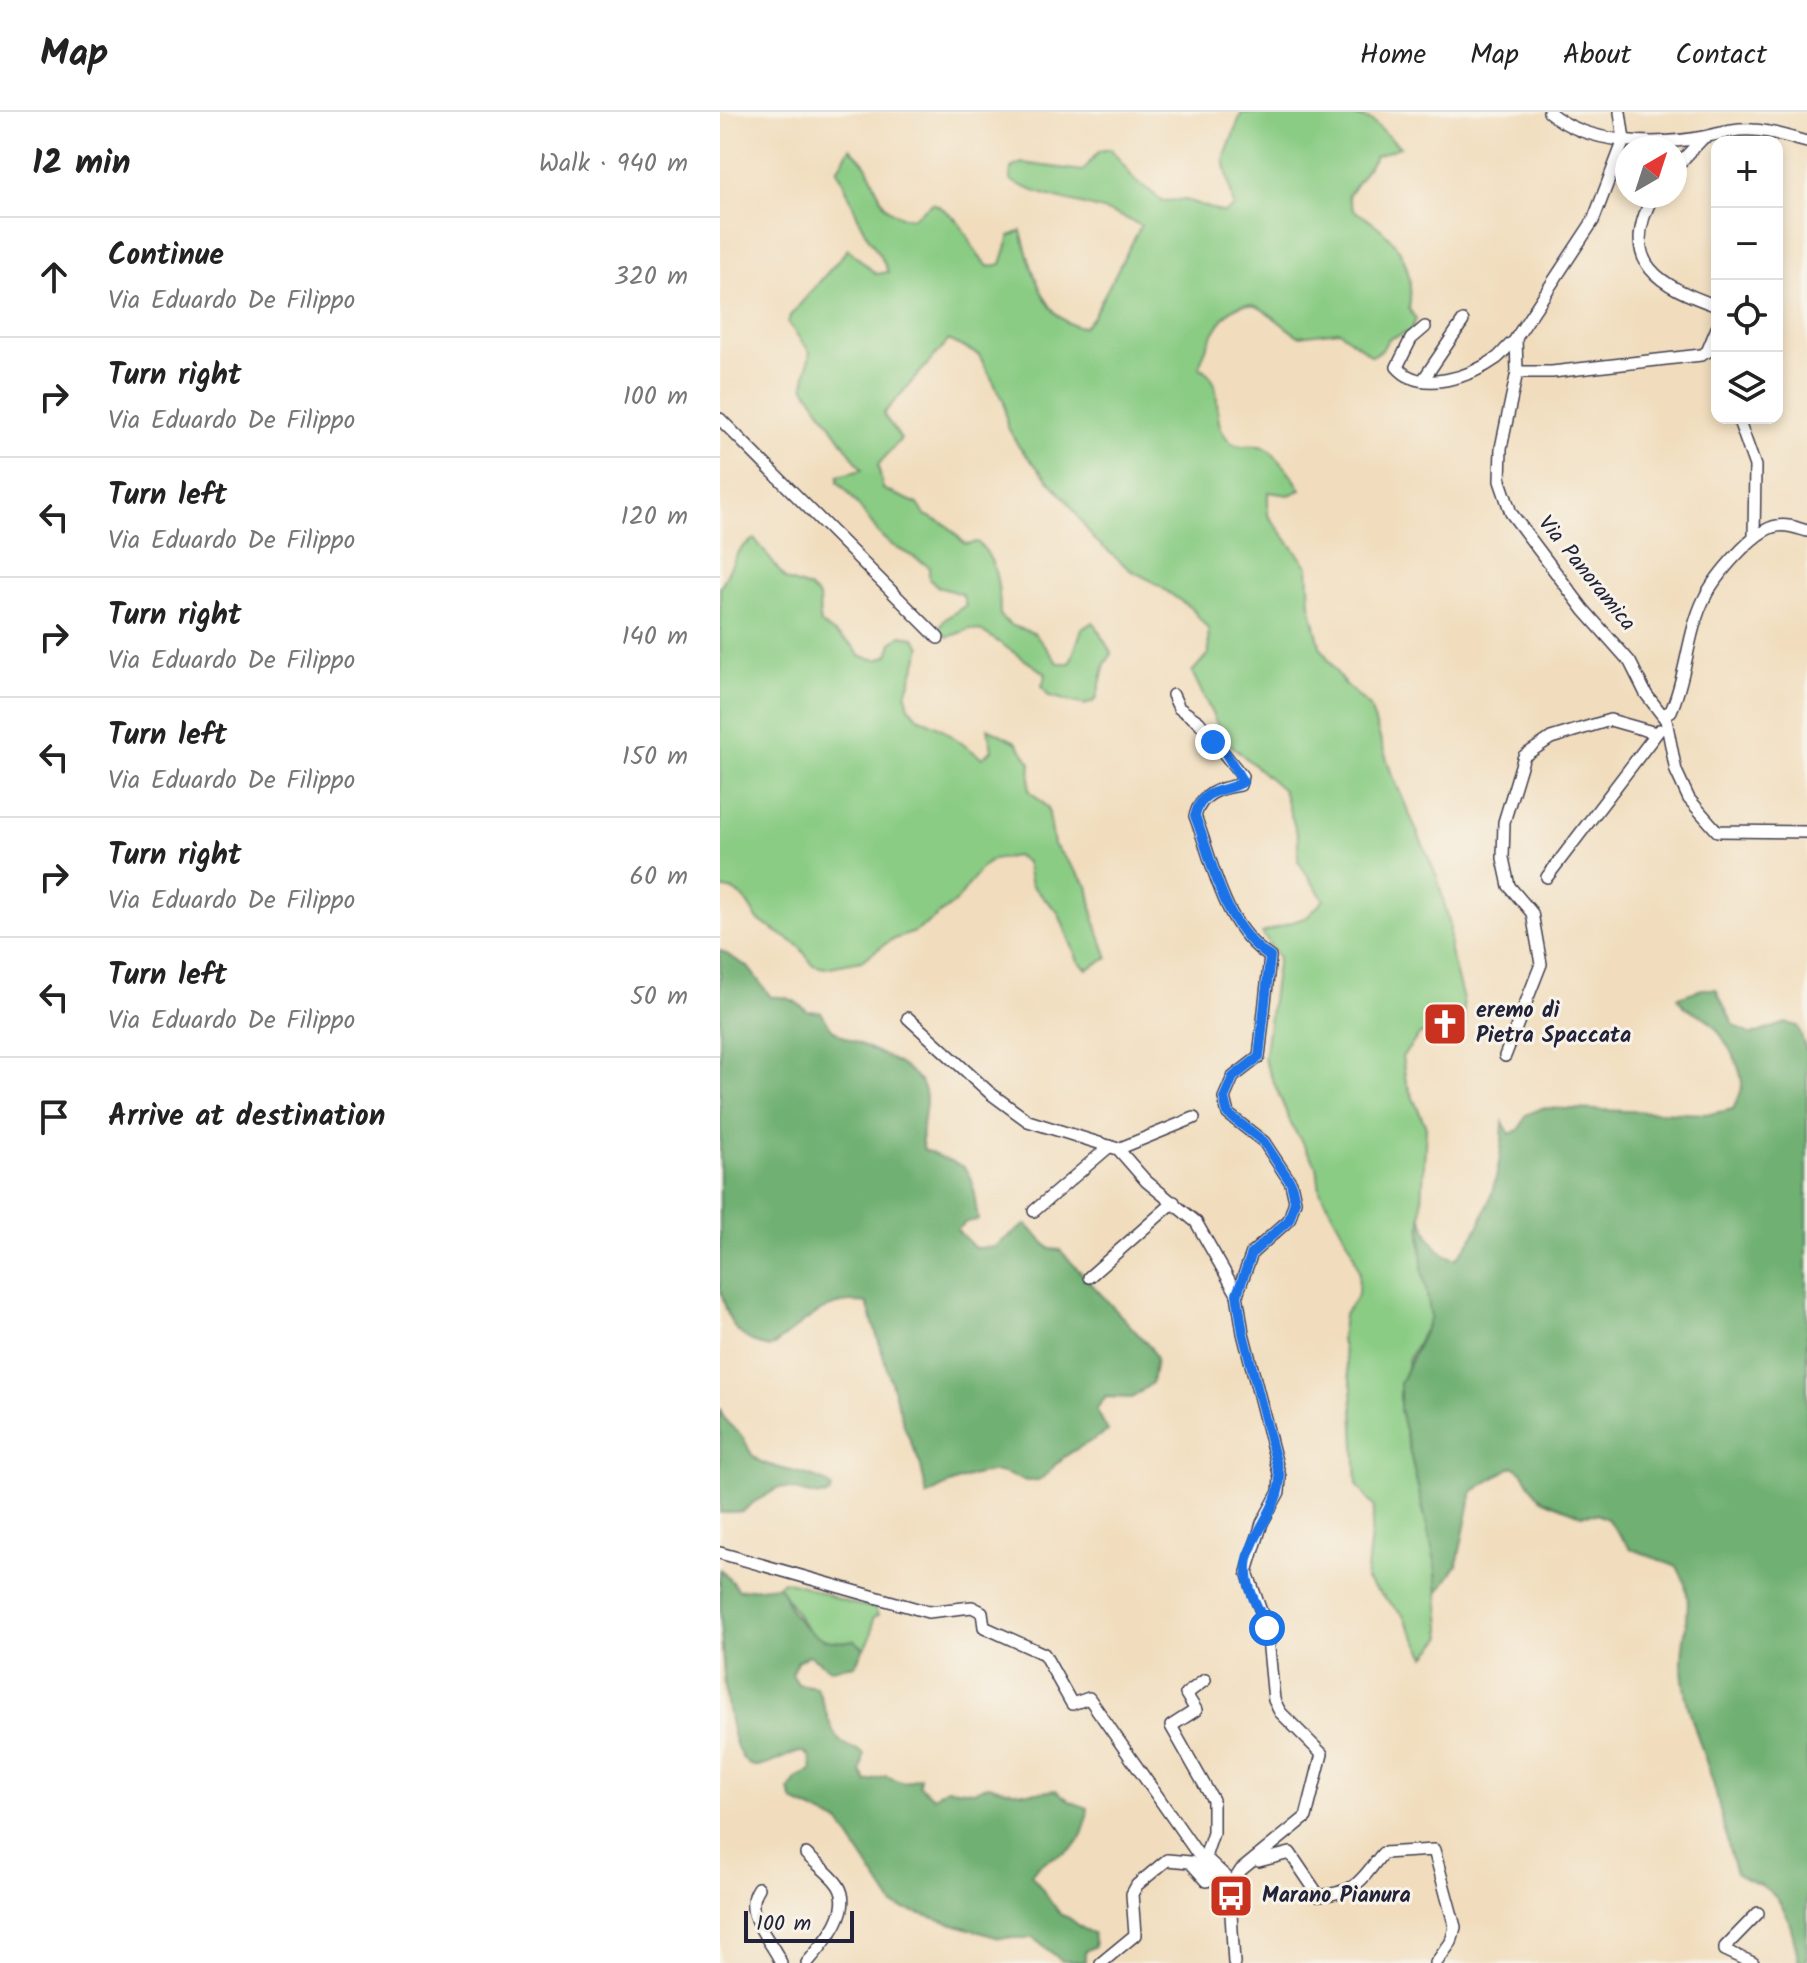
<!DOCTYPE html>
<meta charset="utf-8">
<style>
:root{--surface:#fff;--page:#f6f6f6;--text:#222;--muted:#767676;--line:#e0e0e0}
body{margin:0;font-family:Kalam,sans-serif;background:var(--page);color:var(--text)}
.controls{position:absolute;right:24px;top:24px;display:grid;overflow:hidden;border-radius:16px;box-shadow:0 4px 12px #0003}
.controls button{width:72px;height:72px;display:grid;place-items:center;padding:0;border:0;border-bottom:2px solid var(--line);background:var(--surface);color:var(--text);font:40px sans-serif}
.compass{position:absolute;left:895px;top:24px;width:72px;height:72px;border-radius:50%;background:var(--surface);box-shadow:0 4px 12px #0003;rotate:39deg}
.scale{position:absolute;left:24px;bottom:20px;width:110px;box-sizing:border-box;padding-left:8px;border:4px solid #22223b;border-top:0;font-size:22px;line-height:28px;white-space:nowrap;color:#22223b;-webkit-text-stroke:6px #f7f3e8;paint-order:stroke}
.stop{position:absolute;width:24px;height:24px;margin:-18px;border:6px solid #1a73e8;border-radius:50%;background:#fff}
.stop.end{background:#1a73e8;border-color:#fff;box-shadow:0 2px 8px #0008}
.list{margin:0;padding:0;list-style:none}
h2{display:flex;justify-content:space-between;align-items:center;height:104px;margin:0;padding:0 32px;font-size:34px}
h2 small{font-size:26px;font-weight:400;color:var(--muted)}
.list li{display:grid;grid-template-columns:52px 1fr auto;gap:24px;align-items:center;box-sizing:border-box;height:120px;padding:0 32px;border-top:2px solid var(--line)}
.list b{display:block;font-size:30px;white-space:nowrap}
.list p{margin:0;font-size:26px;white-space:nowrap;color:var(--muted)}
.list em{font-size:26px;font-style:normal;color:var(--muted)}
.icon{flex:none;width:44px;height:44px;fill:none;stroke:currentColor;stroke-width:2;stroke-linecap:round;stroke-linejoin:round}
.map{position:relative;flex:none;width:1087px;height:1851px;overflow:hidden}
header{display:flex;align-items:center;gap:48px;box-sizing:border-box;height:112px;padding:0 40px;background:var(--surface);border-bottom:2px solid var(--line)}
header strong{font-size:38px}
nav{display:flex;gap:44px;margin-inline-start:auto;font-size:28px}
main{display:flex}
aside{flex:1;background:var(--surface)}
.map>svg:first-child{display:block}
.green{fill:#8acc84;stroke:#567760;stroke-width:2}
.forest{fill:#6fb072;stroke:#486956;stroke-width:2}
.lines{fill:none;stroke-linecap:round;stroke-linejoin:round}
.minor-casing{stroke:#413e4e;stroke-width:14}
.minor{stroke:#fff;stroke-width:11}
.route{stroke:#1a73e8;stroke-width:10}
.labels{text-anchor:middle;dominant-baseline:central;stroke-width:6;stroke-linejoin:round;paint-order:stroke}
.street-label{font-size:22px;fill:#22223b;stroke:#f7f3e8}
.poi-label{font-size:22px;font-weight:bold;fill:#22223b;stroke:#f7f3e8;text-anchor:start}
</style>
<header>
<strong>Map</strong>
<nav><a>Home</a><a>Map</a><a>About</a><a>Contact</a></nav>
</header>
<main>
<aside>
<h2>12 min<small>Walk · 940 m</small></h2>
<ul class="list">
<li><svg class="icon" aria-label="ahead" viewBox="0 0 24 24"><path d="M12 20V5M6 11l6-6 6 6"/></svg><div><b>Continue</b><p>Via Eduardo De Filippo</p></div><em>320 m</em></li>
<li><svg class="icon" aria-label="right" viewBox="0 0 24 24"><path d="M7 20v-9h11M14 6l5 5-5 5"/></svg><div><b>Turn right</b><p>Via Eduardo De Filippo</p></div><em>100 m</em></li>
<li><svg class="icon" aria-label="left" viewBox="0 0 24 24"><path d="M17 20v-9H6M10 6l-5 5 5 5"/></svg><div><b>Turn left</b><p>Via Eduardo De Filippo</p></div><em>120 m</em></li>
<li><svg class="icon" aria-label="right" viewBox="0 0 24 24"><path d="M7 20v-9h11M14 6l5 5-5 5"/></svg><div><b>Turn right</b><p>Via Eduardo De Filippo</p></div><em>140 m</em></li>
<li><svg class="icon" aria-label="left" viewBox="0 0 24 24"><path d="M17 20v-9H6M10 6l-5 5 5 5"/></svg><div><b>Turn left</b><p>Via Eduardo De Filippo</p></div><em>150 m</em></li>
<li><svg class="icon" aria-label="right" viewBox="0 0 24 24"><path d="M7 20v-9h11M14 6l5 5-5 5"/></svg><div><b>Turn right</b><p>Via Eduardo De Filippo</p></div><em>60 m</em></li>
<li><svg class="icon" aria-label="left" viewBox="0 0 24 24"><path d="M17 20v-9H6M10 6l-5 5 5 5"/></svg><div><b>Turn left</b><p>Via Eduardo De Filippo</p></div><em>50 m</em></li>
<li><svg class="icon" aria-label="arrive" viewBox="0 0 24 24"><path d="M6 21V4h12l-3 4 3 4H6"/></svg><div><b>Arrive at destination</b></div></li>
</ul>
</aside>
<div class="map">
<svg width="1087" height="1851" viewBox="0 0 1087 1851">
<rect width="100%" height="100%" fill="#f7f3e8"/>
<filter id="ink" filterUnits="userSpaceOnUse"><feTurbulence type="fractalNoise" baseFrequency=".0125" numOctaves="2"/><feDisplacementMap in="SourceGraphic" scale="16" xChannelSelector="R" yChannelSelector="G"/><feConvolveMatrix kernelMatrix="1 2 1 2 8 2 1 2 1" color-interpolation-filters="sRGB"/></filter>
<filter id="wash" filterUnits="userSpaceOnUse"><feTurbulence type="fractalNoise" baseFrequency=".006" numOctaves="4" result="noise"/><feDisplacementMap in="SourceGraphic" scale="32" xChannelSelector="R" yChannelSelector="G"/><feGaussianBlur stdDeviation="1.8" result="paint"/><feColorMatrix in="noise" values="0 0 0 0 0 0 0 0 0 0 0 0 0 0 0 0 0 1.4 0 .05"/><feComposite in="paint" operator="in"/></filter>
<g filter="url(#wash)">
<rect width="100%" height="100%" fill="#f1ddbd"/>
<g class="green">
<path d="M522,0H624L652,9L680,35L656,44L628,84L633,98C674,121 696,149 689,197L696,207L691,219L668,227L662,238L652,244L619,219L579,224C564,216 553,202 538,195C507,180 486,234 479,255C509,270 488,302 506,325C517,339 526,332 540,334C552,335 575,367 581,378L569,383L548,380V403L588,455L590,492L600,534L622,569L650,595L671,660L717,765L730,813V839L743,888L745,913L700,922L682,945L686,970L706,1015L700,1129L711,1205L688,1248L680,1297L715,1449L722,1526L706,1544L682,1502L646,1468L654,1395L637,1373L632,1276L621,1228L624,1203L638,1183L639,1159L631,1135L600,1079L597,1055L572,1014L544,947L558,845L542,821L587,805L604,788L578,749V725L563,678L504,627L472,560L489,541L488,517L472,497L432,469L410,458L373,426L348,390L299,335L287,314L284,290L259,243L229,228L163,302L181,327L158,353L163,377L198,392L205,403L227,413L245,432L257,430C277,445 280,479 280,503L290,513L314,521L338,551H350L362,517L373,510L392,542L385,552L376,588L365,593L329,584L322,574L326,562L262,519L250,517L228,525L219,517L225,507L246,493L242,482L218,475L209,467V455C193,442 170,437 157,419C144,402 134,385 118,370V364L142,358L84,274L90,240L68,211L70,204L128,137L156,162L168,160C162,143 151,132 143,116C133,97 128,77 117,58L130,36C136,43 144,49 148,57C160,80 160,104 192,106L213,91C252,111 245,135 269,155L281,152L290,124L301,119C309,149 325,214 363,215L372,206L421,114C380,90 330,91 290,68L291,56L302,51L363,59L379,39L391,37L414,67L443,89L466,88L504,101L514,95L504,47Z"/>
<path d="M35,427L66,468L89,476L99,485L100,511L132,533L140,544L158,548L168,543L172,531L181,523L193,525L201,535L186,583L189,595L198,605L221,616L262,646L272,638L268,616L296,630L311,651L309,678L328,696L334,733L368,774L375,810L388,846L367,857L358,849L338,800L311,773L306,750L296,744L272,748L262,755L236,790L195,820L171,828L141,849L105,856L93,853L79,834L38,808L24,786L14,779L0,776V475C12,458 13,436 35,427Z"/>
<path d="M63,1469C94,1474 126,1495 154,1495L158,1503L153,1506C153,1518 152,1527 144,1536L134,1528C84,1539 82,1503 58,1474Z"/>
</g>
<g class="forest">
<path d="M0,838L28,855L51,885C67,884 75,888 87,899L101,900C105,906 110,917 116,920C138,934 193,950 204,976C211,995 196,1018 204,1038L244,1055L252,1067L258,1108L246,1110L237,1118L255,1136L274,1135L306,1112L330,1137L340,1138L431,1236L436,1247L432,1271L412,1286L386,1285L376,1297L388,1319C372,1330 349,1338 336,1352C329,1358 327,1365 318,1368C304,1372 295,1364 283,1361C265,1355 222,1374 207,1384L201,1354L185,1316L147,1191C102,1184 84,1214 49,1236C12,1224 10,1212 0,1176Z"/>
<path d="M982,877H996L1013,912L1031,923L1066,911L1078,914L1087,941V1851H1079C1074,1826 1069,1791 1045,1776C1036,1770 1025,1768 1016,1761C1006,1731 1002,1701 993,1671C982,1632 962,1593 962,1551C962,1516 978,1488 957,1455L910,1436L887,1407L877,1402L861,1403L826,1389L816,1382L803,1361L793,1354L752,1380L737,1453L718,1481L715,1449L680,1297V1271L711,1205L702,1155L701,1103C708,1124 714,1141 736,1147C768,1112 782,1057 783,1010L790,1022L800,1017L806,1003L822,996L990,1002L1013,997C1017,989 1022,982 1022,973C1022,954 1001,919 987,907C975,898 965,900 958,885Z"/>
<path d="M0,1296C4,1309 8,1312 18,1320C29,1330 27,1343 41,1350C57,1358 105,1363 112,1376L110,1382C95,1389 76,1374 57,1376C46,1386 33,1387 24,1399L0,1401Z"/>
<path d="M0,1457L19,1478L58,1474C67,1482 66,1493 73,1502C89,1523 107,1534 134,1528L144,1536L135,1553L110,1557L89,1543L78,1549L72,1562L78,1572L96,1575C106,1590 106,1614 121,1630C129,1637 137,1636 144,1642L141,1660L147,1670L166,1664L184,1671L200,1665L199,1673L214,1685L226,1676L255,1679L269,1673C289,1681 315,1682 336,1678L351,1690L368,1696C362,1756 332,1733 311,1762L341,1803C354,1805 359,1818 373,1821L375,1834L365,1839V1850L342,1849L313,1826H279L174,1794L120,1711L73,1689L69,1678L76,1667L92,1658L90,1646L84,1640C67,1639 55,1655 34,1654C0,1652 0,1490 0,1457Z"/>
</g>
</g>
<g filter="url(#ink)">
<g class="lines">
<g class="minor-casing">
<g id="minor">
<path d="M829,0C867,33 936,34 984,25C1001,21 1015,17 1033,18C1050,18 1070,26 1087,30"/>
<polyline points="900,0 904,28 873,109 796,226 797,260 781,336 780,369 791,401 864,498 910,550 926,582 946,608 956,659 969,687 997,719 1087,720"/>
<polyline points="955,56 984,25"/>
<path d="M933,84C897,152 941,174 997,194"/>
<path d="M705,215L691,227L677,255C701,283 752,264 777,246C784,240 788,233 796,228"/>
<polyline points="797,260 832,260 981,243 987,240 997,216"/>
<polyline points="703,268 743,209"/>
<polyline points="1018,306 1035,354 1034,426"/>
<polyline points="0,307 218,526"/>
<path d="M453,583L459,596L479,610L522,664L520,673C499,676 481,682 475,704C495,755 502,813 550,845L539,945L513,965L504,986L508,1002L544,1030L571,1071L575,1089L569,1108L532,1141L517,1182L523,1221L560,1365L559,1380L542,1411L527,1460L547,1516L554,1588L560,1600L602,1642L586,1705L521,1758L504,1784"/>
<path d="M943,603L951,599C967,563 967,522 984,487C994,466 1034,417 1057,414C1067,412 1077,416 1087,419"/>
<polyline points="827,765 939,618"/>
<polyline points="188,906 270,981 308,1009 398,1037 426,1069 476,1110 517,1182"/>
<polyline points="785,944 821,852 812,801 789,774 783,746 784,710 804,644 831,626 890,608 936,621"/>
<polyline points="398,1037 474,1006"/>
<polyline points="314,1099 390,1034"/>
<polyline points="369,1165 454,1090"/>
<polyline points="0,1441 208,1500 252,1495 262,1500 264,1515 324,1542 352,1592 369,1586 498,1771 500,1780"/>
<polyline points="485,1568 466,1582 476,1598 451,1614 493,1688 493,1721 485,1745 514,1772"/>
<path d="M86,1742C96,1752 110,1761 118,1773C135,1799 102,1833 87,1851"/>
<path d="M535,1747L539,1749L570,1741L599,1784C639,1779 638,1771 663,1741L714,1738L735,1815L731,1830L716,1851"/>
<path d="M38,1776C20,1802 53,1829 61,1851"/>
<polyline points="500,1780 511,1802 514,1851"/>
<polyline points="381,1851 415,1823 412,1782 417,1773 447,1748 470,1750 487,1769"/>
<polyline points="1033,1851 1005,1838 1005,1835 1038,1801"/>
</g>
</g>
<use href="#minor" class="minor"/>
</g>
</g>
<g class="lines" filter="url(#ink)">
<path class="route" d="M493,630L505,640L523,670C504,682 483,673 475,704C495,755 502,813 550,845L539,945L513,965L504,986L508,1002L544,1030L571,1071L575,1089L569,1108L532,1141L517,1182L523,1221L560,1365C560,1399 524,1427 527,1462C528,1480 540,1499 547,1516"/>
</g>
<defs>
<g id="church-square" transform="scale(2.3)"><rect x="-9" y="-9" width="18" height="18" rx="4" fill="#c8321e" stroke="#f7f3e8"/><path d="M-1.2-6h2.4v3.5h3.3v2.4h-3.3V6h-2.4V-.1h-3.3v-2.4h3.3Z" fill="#fff"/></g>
<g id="bus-square" transform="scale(2.3)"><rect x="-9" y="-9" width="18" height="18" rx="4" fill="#c8321e" stroke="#f7f3e8"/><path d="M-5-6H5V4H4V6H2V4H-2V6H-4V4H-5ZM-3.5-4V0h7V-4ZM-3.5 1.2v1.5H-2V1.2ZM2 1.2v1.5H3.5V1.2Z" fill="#fff"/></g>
</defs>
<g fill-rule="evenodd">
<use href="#church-square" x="725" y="912"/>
<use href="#bus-square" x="511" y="1784"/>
</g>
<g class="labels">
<g class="street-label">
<text transform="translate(866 462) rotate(51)">Via Panoramica</text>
</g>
<g class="poi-label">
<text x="756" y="899">eremo di<tspan x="756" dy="25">Pietra Spaccata</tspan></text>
<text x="542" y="1784">Marano Pianura</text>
</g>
</g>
</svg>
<div class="controls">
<button>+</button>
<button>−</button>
<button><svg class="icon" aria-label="locate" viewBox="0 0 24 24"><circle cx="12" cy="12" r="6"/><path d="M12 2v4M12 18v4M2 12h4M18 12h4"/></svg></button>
<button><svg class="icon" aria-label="layers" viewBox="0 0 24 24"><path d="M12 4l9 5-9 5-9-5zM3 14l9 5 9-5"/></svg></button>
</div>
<svg class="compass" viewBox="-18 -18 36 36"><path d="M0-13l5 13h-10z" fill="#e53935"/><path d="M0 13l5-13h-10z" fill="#767676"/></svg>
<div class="scale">100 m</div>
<div class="stop" style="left:547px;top:1516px"></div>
<div class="stop end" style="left:493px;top:630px"></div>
</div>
</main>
